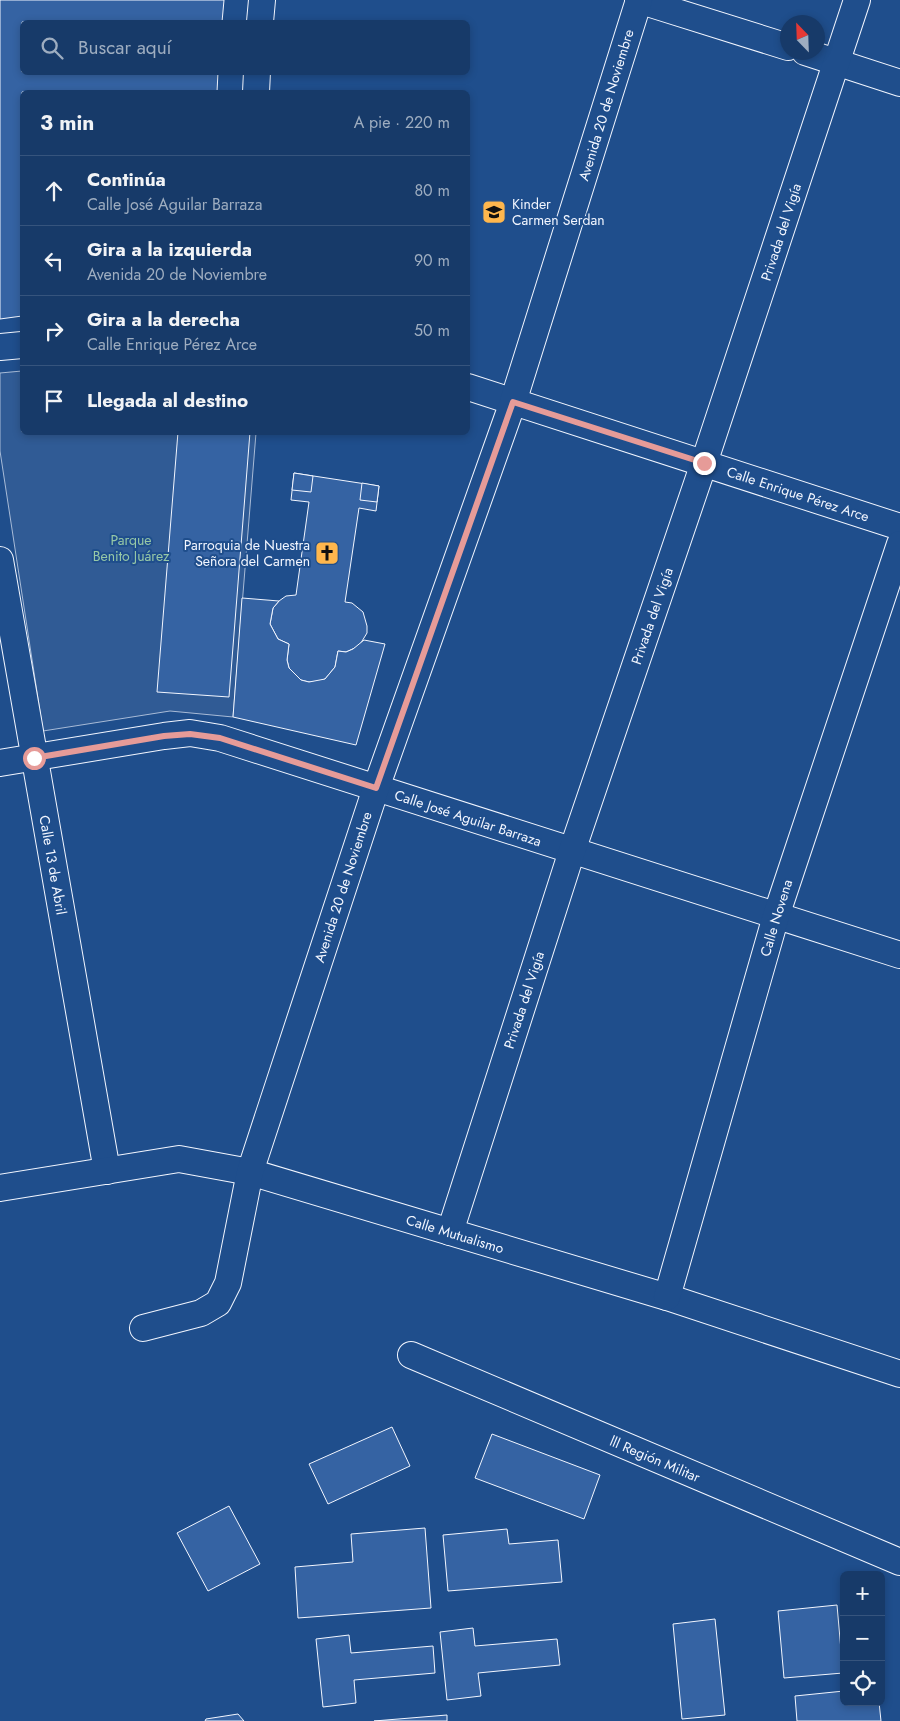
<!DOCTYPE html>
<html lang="es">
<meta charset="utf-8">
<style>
:root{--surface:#173a69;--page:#20416f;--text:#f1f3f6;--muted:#9eadc0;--line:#36547d}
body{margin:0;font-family:Jost,sans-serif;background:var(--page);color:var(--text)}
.controls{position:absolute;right:15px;bottom:15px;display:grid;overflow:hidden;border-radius:8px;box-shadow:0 2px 8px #0003}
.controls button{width:45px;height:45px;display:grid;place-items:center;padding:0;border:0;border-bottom:1px solid var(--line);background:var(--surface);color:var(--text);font:25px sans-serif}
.compass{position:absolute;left:780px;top:15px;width:45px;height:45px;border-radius:50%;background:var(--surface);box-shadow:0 2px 8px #0003;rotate:337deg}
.stop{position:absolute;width:15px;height:15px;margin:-11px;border:4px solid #e69b98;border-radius:50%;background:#fff}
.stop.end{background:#e69b98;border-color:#fff;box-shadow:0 1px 5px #0008}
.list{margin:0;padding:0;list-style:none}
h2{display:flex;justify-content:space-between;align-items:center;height:65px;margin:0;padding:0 20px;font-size:21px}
h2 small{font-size:16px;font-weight:400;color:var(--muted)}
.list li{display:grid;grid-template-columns:32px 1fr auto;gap:15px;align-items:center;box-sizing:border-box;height:70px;padding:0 20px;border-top:1px solid var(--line)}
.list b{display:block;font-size:19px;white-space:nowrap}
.list p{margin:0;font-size:16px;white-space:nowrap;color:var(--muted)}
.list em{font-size:16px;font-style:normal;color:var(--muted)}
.icon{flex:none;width:28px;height:28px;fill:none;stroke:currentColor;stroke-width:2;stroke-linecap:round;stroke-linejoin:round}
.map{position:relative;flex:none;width:900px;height:1721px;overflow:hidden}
.search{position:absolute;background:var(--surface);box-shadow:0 2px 8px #0003;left:20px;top:20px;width:450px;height:55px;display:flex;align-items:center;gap:12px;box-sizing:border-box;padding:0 18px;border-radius:8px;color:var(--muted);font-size:19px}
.panel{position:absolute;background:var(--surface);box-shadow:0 2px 8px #0003;left:20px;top:90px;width:450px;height:345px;border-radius:8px}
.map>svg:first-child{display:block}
.green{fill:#305b95;stroke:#a8bbd7}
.building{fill:#3563a3;stroke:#f2f6ff}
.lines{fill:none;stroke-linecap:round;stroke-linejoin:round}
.minor-casing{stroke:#f2f6ff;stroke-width:28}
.minor{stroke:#1f4e8c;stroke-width:26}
.route{stroke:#e69b98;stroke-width:6}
.labels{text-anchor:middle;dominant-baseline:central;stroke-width:4;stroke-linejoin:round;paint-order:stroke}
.street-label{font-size:14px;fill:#f2f6ff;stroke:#1f4e8c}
.poi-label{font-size:14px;fill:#f2f6ff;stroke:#1f4e8c;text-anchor:start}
.park-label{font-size:14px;fill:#97c8a6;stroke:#1f4e8c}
</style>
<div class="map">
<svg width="900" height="1721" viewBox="0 0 900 1721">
<rect width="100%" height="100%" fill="#1f4e8c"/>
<polygon class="green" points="22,371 22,432 256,433 233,717 170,711 43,731 0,451 0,373"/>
<g class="building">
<polygon points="0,0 224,0 222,22 22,22 22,72 218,72 217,92 22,92 22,316 0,319"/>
<polygon points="178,432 250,432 229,697 157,692"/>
<polygon points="294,473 379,486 376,511 359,508 345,602 352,603 363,612 367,626 367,633 359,646 346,652 338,651 335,667 325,679 317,682 309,682 301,680 294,674 289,668 287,660 289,644 278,639 270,624 273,608 279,601 286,596 296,595 309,502 291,500"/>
<polygon points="294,473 313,476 311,492 292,490"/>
<polygon points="362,483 379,486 377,502 360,500"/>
<polygon points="242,598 279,601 273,608 270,624 278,639 289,644 287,660 289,668 301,680 309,682 325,679 335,667 338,651 346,652 353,649 364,640 385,644 356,745 233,717"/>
<polygon points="392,1427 410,1466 328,1504 309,1464"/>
<polygon points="492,1434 600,1475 584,1519 475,1478"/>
<polygon points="229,1506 260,1564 208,1591 177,1533"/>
<polygon points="425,1528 431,1608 298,1618 295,1567 353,1562 351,1534"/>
<polygon points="507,1529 509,1544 558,1540 562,1582 448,1591 443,1535"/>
<polygon points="837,1605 843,1673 784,1678 778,1611"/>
<polygon points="715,1619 725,1715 682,1719 673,1624"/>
<polygon points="473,1628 475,1646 557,1639 560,1665 478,1673 481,1696 447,1700 440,1632"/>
<polygon points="349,1635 351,1653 433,1646 435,1673 354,1680 356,1703 323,1707 316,1639"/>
<polygon points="844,1691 844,1702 879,1702 881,1721 797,1721 795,1696"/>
<polygon points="238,1714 244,1721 205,1721 206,1719"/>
<polygon points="447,1715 447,1721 374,1721"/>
</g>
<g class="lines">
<g class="minor-casing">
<g id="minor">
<polyline points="638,0 788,47"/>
<polyline points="260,22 262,0"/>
<polyline points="805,52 900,83"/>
<polyline points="256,92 257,72"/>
<polyline points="0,347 22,345"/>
<polyline points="468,387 900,527"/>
<polyline points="0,560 107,1171"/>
<polyline points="0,763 164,736 190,733 220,738 900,955"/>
<polyline points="0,1188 179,1159 250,1172 667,1297 900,1374"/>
<polyline points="450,1232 572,851 704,463 857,0"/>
<polyline points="667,1297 776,916 900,544"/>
<polyline points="143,1328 201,1313 218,1303 228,1283 250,1172 376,788 513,402 639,0"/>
<polyline points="411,1355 900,1562"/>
</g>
</g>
<use href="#minor" class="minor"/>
</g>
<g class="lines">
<polyline class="route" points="34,758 164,736 190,734 220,738 376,788 513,402 704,463"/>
</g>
<defs>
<g id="school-square" transform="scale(1.25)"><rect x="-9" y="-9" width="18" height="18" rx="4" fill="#ffb74d" stroke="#1f4e8c"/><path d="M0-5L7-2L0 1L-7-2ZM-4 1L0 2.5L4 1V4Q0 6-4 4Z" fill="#111"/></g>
<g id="church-square" transform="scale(1.25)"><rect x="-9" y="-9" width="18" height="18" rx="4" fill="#ffb74d" stroke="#1f4e8c"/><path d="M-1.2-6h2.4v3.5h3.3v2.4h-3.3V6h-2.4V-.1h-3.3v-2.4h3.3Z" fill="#111"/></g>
</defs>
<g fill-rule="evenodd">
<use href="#school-square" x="494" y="212"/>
<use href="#church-square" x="327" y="553"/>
</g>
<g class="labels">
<g class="street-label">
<text transform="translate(606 105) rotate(-73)">Avenida 20 de Noviembre</text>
<text transform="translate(781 232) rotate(-72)">Privada del Vigía</text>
<text transform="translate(798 494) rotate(18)">Calle Enrique Pérez Arce</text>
<text transform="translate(652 616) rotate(-71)">Privada del Vigía</text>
<text transform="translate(468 818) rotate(18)">Calle José Aguilar Barraza</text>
<text transform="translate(53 865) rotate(80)">Calle 13 de Abril</text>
<text transform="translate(343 887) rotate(-72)">Avenida 20 de Noviembre</text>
<text transform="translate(776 918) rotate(-73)">Calle Novena</text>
<text transform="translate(524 1000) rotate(-72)">Privada del Vigía</text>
<text transform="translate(455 1234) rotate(17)">Calle Mutualismo</text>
<text transform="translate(655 1459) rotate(23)">lll Región Militar</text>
</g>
<g class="poi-label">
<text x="512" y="204">Kinder<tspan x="512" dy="16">Carmen Serdan</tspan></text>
<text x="310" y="545" text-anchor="end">Parroquia de Nuestra<tspan x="310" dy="16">Señora del Carmen</tspan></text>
</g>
<g class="park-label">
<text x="131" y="540">Parque<tspan x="131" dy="16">Benito Juárez</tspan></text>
</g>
</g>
</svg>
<div class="controls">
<button>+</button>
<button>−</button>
<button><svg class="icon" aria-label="locate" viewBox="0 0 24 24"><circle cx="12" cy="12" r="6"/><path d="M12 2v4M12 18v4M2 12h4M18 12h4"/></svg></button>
</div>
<svg class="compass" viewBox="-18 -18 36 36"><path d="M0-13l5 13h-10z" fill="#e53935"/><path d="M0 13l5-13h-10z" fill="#9eadc0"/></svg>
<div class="stop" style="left:34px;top:758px"></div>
<div class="stop end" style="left:704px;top:463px"></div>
<div class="search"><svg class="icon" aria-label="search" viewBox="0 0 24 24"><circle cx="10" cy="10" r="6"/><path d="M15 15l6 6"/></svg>Buscar aquí</div>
<section class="panel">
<h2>3 min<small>A pie · 220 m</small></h2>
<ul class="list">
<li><svg class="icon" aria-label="ahead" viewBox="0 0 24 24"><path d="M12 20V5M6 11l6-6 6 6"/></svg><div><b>Continúa</b><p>Calle José Aguilar Barraza</p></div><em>80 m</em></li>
<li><svg class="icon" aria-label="left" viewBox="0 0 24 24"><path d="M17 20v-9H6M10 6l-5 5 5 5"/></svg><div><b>Gira a la izquierda</b><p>Avenida 20 de Noviembre</p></div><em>90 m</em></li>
<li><svg class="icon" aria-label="right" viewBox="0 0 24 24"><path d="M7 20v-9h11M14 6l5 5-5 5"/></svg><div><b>Gira a la derecha</b><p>Calle Enrique Pérez Arce</p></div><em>50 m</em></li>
<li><svg class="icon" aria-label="arrive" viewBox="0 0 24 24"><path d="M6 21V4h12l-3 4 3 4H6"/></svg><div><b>Llegada al destino</b></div></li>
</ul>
</section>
</div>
